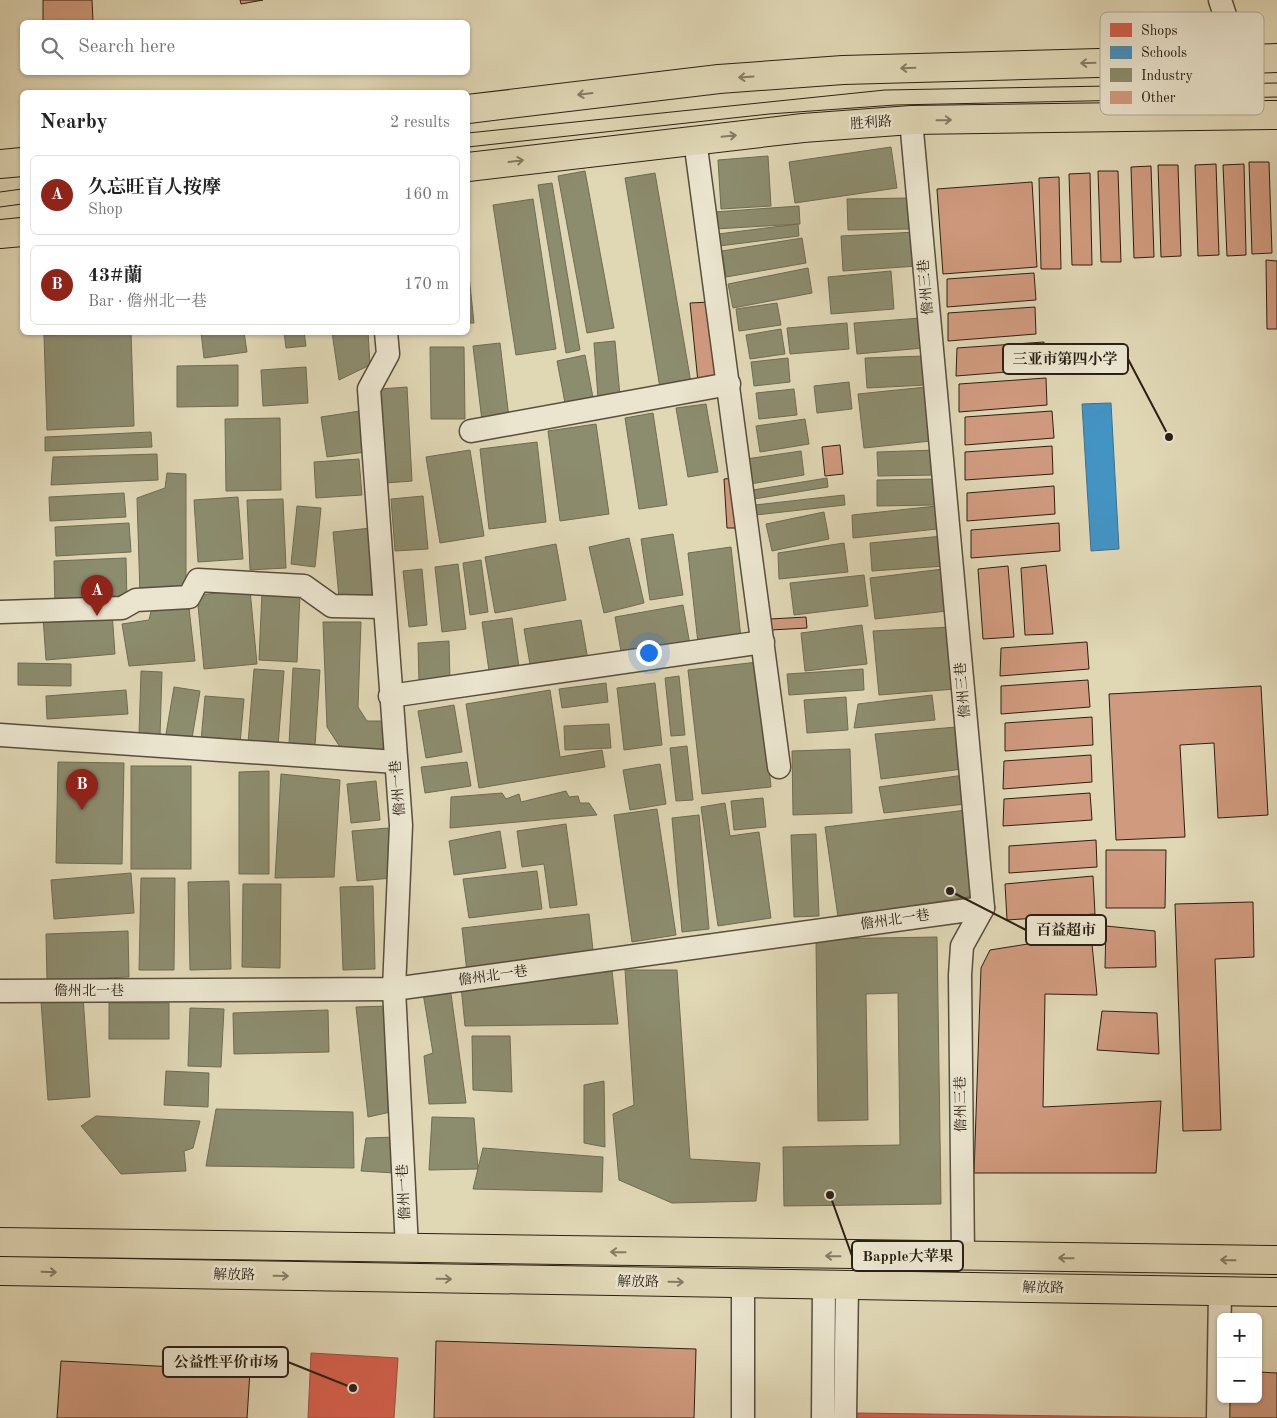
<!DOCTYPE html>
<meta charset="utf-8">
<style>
:root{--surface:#fff;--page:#f6f6f6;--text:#222;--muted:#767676;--line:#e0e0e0;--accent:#8f2418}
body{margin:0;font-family:"Old Standard TT","Noto Serif SC",serif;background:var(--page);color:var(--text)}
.controls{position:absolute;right:15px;bottom:15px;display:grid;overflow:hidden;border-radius:8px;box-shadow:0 1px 4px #0004}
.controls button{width:45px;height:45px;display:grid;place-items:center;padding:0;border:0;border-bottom:1px solid var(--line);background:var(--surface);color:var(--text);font:25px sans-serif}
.you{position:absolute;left:648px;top:652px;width:18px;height:18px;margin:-12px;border:4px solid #fff;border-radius:50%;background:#1a73e8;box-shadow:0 0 0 8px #1a73e833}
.badge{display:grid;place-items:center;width:32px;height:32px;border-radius:50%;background:var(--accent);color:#fff;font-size:16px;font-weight:700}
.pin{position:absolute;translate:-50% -41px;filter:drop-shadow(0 1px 2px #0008)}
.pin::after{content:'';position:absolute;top:26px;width:18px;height:15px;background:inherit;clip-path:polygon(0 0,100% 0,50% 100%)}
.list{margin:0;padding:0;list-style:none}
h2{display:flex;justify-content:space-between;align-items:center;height:65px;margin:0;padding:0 20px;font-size:21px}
h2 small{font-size:16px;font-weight:400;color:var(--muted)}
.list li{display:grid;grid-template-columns:32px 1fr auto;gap:15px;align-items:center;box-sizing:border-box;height:80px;margin:0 10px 10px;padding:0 10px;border:1px solid var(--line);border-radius:8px}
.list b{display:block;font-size:19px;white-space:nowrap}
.list p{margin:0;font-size:16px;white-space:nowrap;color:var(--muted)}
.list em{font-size:16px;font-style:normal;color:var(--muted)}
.icon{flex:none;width:28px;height:28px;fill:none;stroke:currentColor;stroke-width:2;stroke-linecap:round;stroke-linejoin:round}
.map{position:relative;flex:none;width:1277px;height:1418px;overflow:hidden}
.search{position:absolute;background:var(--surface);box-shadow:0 1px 4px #0004;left:20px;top:20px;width:450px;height:55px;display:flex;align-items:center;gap:12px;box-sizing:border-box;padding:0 18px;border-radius:8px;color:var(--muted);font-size:19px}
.panel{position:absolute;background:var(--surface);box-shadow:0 1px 4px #0004;left:20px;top:90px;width:450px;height:245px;border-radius:8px}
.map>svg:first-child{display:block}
.shops{fill:#d6604d;stroke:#a24d3c}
.schools{fill:#4393c3;stroke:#3c708f}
.industry{fill:#8c8c6e;stroke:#6f6c53}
.building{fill:#d09a7e;stroke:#2a2015}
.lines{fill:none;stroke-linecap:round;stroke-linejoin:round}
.minor-casing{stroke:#584e3d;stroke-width:25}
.major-casing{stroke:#2a2015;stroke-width:30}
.minor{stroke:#ebe5cf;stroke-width:22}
.major{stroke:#e0d7b5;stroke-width:28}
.tram{stroke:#2a2015;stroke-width:1}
.oneway{stroke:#857c65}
.labels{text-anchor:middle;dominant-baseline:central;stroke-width:5;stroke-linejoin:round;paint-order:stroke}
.street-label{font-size:14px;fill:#2a2015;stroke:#ebe5cf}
.key{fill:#ebe5cf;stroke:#b1aa97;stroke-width:1}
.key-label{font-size:14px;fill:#2a2015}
.leader{fill:none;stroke:#2a2015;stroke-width:2}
.callout-dot{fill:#2a2015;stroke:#ebe5cf;stroke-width:2}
.callout{fill:#ebe5cf;stroke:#2a2015;stroke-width:2}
.callout-label{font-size:15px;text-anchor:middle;font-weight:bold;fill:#2a2015}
</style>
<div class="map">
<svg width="1277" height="1418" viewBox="0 0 1277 1418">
<rect width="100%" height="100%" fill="#e0d7b5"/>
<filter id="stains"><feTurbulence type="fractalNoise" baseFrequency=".004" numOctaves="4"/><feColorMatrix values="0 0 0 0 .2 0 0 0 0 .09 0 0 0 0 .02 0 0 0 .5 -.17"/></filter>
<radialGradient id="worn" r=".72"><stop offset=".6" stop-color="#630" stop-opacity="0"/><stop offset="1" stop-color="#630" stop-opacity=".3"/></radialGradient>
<g class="shops">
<polygon points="311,1353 398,1358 394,1418 308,1418"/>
<polygon points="856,1413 1210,1418 855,1418"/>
</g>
<polygon class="schools" points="1111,403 1119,549 1091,551 1082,404"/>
<g class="industry">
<polygon points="891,147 897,188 795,203 789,162"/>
<polygon points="768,156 771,206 721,209 718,160"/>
<polygon points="585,171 614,328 587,333 558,176"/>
<polygon points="655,173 691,383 660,388 625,178"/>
<polygon points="552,183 580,350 566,353 538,185"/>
<polygon points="909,198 909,229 848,230 847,199"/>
<polygon points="533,199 556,349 516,355 493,205"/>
<polygon points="799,206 800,224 715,229 714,212"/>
<polygon points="798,224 799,236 719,246 718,234"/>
<polygon points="916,232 918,266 843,271 841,236"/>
<polygon points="802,238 806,263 726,277 722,251"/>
<polygon points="468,266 474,323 468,323"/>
<polygon points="808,268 812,293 733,308 728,284"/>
<polygon points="891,271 894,309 831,314 828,277"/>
<polygon points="777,303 781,325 739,331 736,309"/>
<polygon points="921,318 923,348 857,354 854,323"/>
<polygon points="847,323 849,349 790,354 787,328"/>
<polygon points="781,329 785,354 750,359 746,335"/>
<polygon points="131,332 134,426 47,430 44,335"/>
<polygon points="201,332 244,332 247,352 204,358"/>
<polygon points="284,332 304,332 306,346 286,348"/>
<polygon points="332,332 368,332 370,365 339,380"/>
<polygon points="615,341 620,396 598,398 594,343"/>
<polygon points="500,343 509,418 482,421 473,346"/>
<polygon points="430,347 464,347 465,419 431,419"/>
<polygon points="585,355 594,403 566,408 557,361"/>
<polygon points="925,356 927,385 867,388 865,358"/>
<polygon points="788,358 790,382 754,386 751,362"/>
<polygon points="238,365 238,406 177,407 177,366"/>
<polygon points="306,367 308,403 263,406 261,370"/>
<polygon points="849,382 852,409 817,413 814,386"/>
<polygon points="407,387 412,481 386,483 380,389"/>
<polygon points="926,387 931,441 864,448 858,394"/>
<polygon points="794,389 797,415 759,419 756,393"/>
<polygon points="706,404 718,472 688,477 676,408"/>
<polygon points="360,411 366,452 327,457 321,417"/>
<polygon points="653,413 667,505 639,509 625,418"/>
<polygon points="280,418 281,490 226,491 225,419"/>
<polygon points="805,419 809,444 760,452 756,426"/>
<polygon points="596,424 609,514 560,521 548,431"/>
<polygon points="151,432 152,447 45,451 45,437"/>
<polygon points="537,442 546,522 489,529 480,449"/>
<polygon points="470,450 484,536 440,543 426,457"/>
<polygon points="938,450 938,475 878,476 877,452"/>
<polygon points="801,451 804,475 750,484 746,459"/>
<polygon points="157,454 158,480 51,485 53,457"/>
<polygon points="359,459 362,495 316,498 314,462"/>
<polygon points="167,473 186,474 186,591 140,595 137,498 165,488"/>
<polygon points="827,478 828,487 754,499 753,490"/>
<polygon points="935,479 936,505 877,506 877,480"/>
<polygon points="124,493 126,517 50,521 49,497"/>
<polygon points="844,495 845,505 756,515 755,505"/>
<polygon points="423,496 428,549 395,551 391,499"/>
<polygon points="238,497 243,559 198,562 194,500"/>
<polygon points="283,499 286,568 250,570 247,500"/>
<polygon points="297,506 321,508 315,567 291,564"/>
<polygon points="937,506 937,529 853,538 852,515"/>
<polygon points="824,512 829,539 772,551 766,524"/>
<polygon points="129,523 131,552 56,556 55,527"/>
<polygon points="371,528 378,594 339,598 333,532"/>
<polygon points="673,534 683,595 650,600 641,539"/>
<polygon points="943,536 945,566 872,571 870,543"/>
<polygon points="629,538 644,603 604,613 589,547"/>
<polygon points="844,543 848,572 779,579 778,553"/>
<polygon points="556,544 566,600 495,613 485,557"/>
<polygon points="731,547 741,638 698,643 688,553"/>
<polygon points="126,558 127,601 55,604 54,561"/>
<polygon points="481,560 488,612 470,615 463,563"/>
<polygon points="458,564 466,629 442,632 435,567"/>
<polygon points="422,569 427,625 409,627 403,571"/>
<polygon points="943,569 947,611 875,619 870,578"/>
<polygon points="864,575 868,606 794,615 790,583"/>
<polygon points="250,590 257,664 204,669 197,595"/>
<polygon points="262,592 300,594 297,662 259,660"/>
<polygon points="683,605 690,645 622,657 615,617"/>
<polygon points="152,607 189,608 195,661 129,666 122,624 149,620"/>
<polygon points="112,612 115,654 46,660 43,617"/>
<polygon points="512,618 519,667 489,671 482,622"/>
<polygon points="581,620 588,660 531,670 524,629"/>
<polygon points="323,622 361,622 358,707 367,721 384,721 384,754 340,747 327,727"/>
<polygon points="862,625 867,664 805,671 801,633"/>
<polygon points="951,627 956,689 879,695 873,631"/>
<polygon points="449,641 450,681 419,682 418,643"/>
<polygon points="758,662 771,787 702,794 688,670"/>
<polygon points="18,663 71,664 71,686 18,685"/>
<polygon points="293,668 320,670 315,746 289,744"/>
<polygon points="254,669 284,671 278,746 248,743"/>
<polygon points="863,669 864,690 789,695 787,674"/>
<polygon points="141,671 162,672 160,736 139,735"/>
<polygon points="679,676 685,735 671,736 665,678"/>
<polygon points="606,683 608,702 562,708 559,689"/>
<polygon points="655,683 662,745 624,750 617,688"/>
<polygon points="174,687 200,691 192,738 166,734"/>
<polygon points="126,690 128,714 47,719 46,696"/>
<polygon points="550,690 560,757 602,750 605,767 479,788 466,704"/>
<polygon points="932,695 935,720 854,728 858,704"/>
<polygon points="205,696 244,699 240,744 201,741"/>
<polygon points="846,697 848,730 807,733 804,700"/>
<polygon points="454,705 462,752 426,758 418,711"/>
<polygon points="609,724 611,748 565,750 564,726"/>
<polygon points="956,727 963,769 881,779 875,734"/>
<polygon points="687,746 693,800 676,801 670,748"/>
<polygon points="850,749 852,813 793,815 792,751"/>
<polygon points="58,762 124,763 122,864 56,863"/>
<polygon points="467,762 471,786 425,793 421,767"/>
<polygon points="660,764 666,804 630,810 623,770"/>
<rect x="131" y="766" width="60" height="103"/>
<polygon points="269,771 269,874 239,874 239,772"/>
<polygon points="281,774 340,780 334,877 275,878"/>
<polygon points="964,775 966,804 884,813 879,787"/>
<polygon points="376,781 380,820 351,823 347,784"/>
<polygon points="566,791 569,797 578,796 580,803 589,803 597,815 450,828 451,797 502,793 506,799 519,794 521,802"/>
<polygon points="763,798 766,827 734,830 731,801"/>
<polygon points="725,803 730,836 759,832 771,918 718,926 701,807"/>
<polygon points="657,809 676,935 632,942 614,815"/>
<polygon points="967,810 974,896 838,917 825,827"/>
<polygon points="699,815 709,929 682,932 672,818"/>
<polygon points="566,824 577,905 550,908 544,864 522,867 517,831"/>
<polygon points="388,828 393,878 357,881 352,831"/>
<polygon points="500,831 506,868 454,875 449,841"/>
<polygon points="816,834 819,916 794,917 791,835"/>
<polygon points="537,871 542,909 469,918 463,879"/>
<polygon points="131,873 134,913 54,919 51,880"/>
<polygon points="141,878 175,878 174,970 139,970"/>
<polygon points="229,881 231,969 190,970 188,882"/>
<polygon points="243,884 281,884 280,968 242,967"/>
<polygon points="373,886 375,969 343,970 340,887"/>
<polygon points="589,914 594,959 467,972 462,928"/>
<polygon points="128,931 129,977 47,980 46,934"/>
<polygon points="937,937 941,1204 784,1206 783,1147 900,1145 898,993 866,994 868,1120 818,1121 816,939"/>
<polygon points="625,970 677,970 690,1159 760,1163 756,1201 672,1203 619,1180 613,1114 634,1105"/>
<polygon points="612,971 618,1024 465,1026 461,986"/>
<polygon points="450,987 466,1103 429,1104 424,1056 433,1053 423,993"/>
<polygon points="83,997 90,1097 48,1100 41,1001"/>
<rect x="109" y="1003" width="60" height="36"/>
<polygon points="389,1006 395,1111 368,1117 356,1007"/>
<polygon points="190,1008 224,1009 221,1067 188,1066"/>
<polygon points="328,1010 329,1052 234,1054 233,1013"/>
<polygon points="472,1036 510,1036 512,1092 473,1090"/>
<polygon points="166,1071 209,1073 208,1107 164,1105"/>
<polygon points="604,1081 605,1147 584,1143 584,1085"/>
<polygon points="216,1109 353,1112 354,1168 206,1166"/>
<polygon points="96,1116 200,1121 193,1148 184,1151 186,1171 121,1174 81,1126"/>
<polygon points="432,1117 474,1118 478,1169 429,1170"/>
<polygon points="396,1137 395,1173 361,1171 366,1138"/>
<polygon points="483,1148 603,1157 602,1192 473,1189"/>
</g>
<g class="building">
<polygon points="43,0 92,0 93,22 43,22"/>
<polygon points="240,0 263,0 241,4"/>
<polygon points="1249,162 1269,162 1272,253 1252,254"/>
<polygon points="1216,164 1219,255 1198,256 1195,165"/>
<polygon points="1244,164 1246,255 1227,256 1223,165"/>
<polygon points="1158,165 1178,165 1181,256 1161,257"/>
<polygon points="1151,166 1154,257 1134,258 1131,167"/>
<polygon points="1098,171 1118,171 1121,262 1101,262"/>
<polygon points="1090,173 1092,265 1072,265 1069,174"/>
<polygon points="1059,177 1061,269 1041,269 1039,178"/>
<polygon points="1032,182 1037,267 943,274 937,189"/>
<polygon points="1266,260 1277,261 1277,329 1267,329"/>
<polygon points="1034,273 1036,300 947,307 947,279"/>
<polygon points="710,302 720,381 698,382 690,303"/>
<polygon points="1035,307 1036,334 948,341 948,313"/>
<polygon points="1044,342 1045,369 956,376 957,348"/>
<polygon points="1046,378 1047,405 959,412 959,384"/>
<polygon points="1052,411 1054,438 965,445 965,417"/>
<polygon points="840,445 843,474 825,476 822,447"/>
<polygon points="1052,446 1053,474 965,480 965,452"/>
<polygon points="736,478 739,528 727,528 724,479"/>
<polygon points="1054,486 1055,514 967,521 967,493"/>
<polygon points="1059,523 1060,551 971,558 971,530"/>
<polygon points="1046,565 1053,634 1025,635 1021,568"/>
<polygon points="1008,566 1014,637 983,639 978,569"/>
<polygon points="806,617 807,628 771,630 770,619"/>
<polygon points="1087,642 1089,669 1000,676 1001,648"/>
<polygon points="1088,680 1090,707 1001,714 1001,686"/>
<polygon points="1261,686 1268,815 1218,818 1214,743 1180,745 1185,837 1116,840 1109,694"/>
<polygon points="1092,717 1093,745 1005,751 1005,723"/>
<polygon points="1091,755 1092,782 1003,789 1004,761"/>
<polygon points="1090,793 1092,820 1003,826 1004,799"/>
<polygon points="1096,840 1097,867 1009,873 1009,846"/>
<polygon points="1106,850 1166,850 1165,908 1106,908"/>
<polygon points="1093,876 1095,914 1007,920 1005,884"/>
<polygon points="1253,902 1254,957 1215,959 1221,1130 1183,1131 1175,904"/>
<polygon points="1106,926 1155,931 1156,967 1105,968"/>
<polygon points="1091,934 1097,995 1045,994 1043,1107 1161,1101 1156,1173 974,1173 981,968 990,950"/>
<polygon points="1102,1011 1157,1013 1159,1054 1097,1050"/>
<polygon points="436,1341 696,1349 694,1418 434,1418"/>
<polygon points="61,1361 250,1371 247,1418 57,1418"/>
<polygon points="1258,1372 1277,1373 1277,1418 1229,1418 1230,1399 1258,1399"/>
</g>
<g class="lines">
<g class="minor-casing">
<g id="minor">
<polyline points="1220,0 1240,61"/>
<polyline points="911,120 983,908 962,946 960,975 963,1257"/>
<polyline points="695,140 779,767"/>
<polyline points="386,332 388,354 369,389 401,825 394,989 407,1248"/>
<polyline points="471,431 729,384"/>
<polyline points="0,612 122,608 136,600 189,597 198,580 304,586 332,606 384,607"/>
<polyline points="390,696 763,642"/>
<polyline points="0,735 396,762"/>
<polyline points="0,991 394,989 983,908"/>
<polyline points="743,1283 743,1418"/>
<polyline points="823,1418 824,1285"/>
<polyline points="845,1418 847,1285"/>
<polyline points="1218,1418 1220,1291"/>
</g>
</g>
<g class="major-casing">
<g id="major">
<polyline points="468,109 719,79 843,70 1277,58"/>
<polyline points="0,164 22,162"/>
<polyline points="468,167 803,128 911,120 1277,115"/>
<polyline points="0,234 22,232"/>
<polyline points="0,1242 1277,1260"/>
<polyline points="0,1271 1277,1292"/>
</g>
</g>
<use href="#minor" class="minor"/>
<use href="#major" class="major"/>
<g class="tram">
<polyline points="468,133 885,90 1277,83"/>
<polyline points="468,147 769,114 895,105 1277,97"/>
<polyline points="0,192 22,189"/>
<polyline points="0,207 22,204"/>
</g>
</g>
<defs><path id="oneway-shaft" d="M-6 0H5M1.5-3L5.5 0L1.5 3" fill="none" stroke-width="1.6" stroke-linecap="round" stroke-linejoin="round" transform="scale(1.25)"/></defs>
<g class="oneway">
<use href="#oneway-shaft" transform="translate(1088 63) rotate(178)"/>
<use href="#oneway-shaft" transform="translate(908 68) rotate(178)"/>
<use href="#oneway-shaft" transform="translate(746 77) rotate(176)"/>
<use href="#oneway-shaft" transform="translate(585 94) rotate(173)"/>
<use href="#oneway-shaft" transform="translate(944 120) rotate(-1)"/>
<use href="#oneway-shaft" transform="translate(729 136) rotate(-6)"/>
<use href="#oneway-shaft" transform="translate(516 161) rotate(-7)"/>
<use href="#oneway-shaft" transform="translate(618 1252) rotate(-179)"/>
<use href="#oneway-shaft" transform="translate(833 1256) rotate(-179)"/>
<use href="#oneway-shaft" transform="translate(1066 1258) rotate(-179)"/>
<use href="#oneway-shaft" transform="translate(1228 1260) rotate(-179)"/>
<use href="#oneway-shaft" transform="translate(49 1272) rotate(2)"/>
<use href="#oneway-shaft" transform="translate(281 1276) rotate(1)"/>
<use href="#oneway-shaft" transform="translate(444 1279) rotate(1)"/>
<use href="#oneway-shaft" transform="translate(676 1282) rotate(1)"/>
</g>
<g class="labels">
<g class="street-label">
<text transform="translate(871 123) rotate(-4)">胜利路</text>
<text transform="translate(926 287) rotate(-95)">儋州三巷</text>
<text transform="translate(963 690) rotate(-95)">儋州三巷</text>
<text transform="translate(398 788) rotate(-95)">儋州一巷</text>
<text transform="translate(895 920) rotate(-8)">儋州北一巷</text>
<text transform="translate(493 976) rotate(-8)">儋州北一巷</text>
<text x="89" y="991">儋州北一巷</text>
<text transform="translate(961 1104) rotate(-91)">儋州三巷</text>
<text transform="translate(404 1192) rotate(-93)">儋州一巷</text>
<text transform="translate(234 1275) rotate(1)">解放路</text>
<text transform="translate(638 1282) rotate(1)">解放路</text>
<text transform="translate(1043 1288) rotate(1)">解放路</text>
</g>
</g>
<rect x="1100" y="12" width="164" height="103" rx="8" class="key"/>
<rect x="1110" y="23" width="22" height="14" fill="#d6604d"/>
<rect x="1110" y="46" width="22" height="13" fill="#4393c3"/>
<rect x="1110" y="68" width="22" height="14" fill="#8c8c6e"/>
<rect x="1110" y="91" width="22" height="13" fill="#d09a7e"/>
<g class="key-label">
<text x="1141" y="35">Shops</text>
<text x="1141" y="57">Schools</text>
<text x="1141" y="80">Industry</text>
<text x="1141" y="102">Other</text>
</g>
<path class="leader" d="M1169 437L1128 359M950 891L1026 930M830 1195L852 1256M353 1388L288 1362"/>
<g class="callout-dot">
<circle cx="1169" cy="437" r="5"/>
<circle cx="950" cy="891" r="5"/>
<circle cx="830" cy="1195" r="5"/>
<circle cx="353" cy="1388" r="5"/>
</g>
<g class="callout">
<rect x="1003" y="344" width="125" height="30" rx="5"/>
<rect x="1026" y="915" width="80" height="30" rx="5"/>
<rect x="852" y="1241" width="111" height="30" rx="5"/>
<rect x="163" y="1347" width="125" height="30" rx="5"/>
</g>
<g class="callout-label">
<text x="1065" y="364">三亚市第四小学</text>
<text x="1066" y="935">百益超市</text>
<text x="908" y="1261">Bapple大苹果</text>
<text x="226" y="1367">公益性平价市场</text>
</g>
<rect width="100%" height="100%" filter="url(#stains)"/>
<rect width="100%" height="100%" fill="url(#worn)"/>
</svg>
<div class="controls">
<button>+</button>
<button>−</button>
</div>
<div class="you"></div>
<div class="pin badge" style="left:97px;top:616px">A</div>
<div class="pin badge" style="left:82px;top:810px">B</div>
<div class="search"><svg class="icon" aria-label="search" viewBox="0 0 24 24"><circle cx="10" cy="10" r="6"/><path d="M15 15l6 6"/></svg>Search here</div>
<section class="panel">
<h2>Nearby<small>2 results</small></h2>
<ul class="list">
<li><span class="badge">A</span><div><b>久忘旺盲人按摩</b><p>Shop</p></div><em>160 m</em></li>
<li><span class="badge">B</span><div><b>43#蘭</b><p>Bar · 儋州北一巷</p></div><em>170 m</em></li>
</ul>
</section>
</div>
